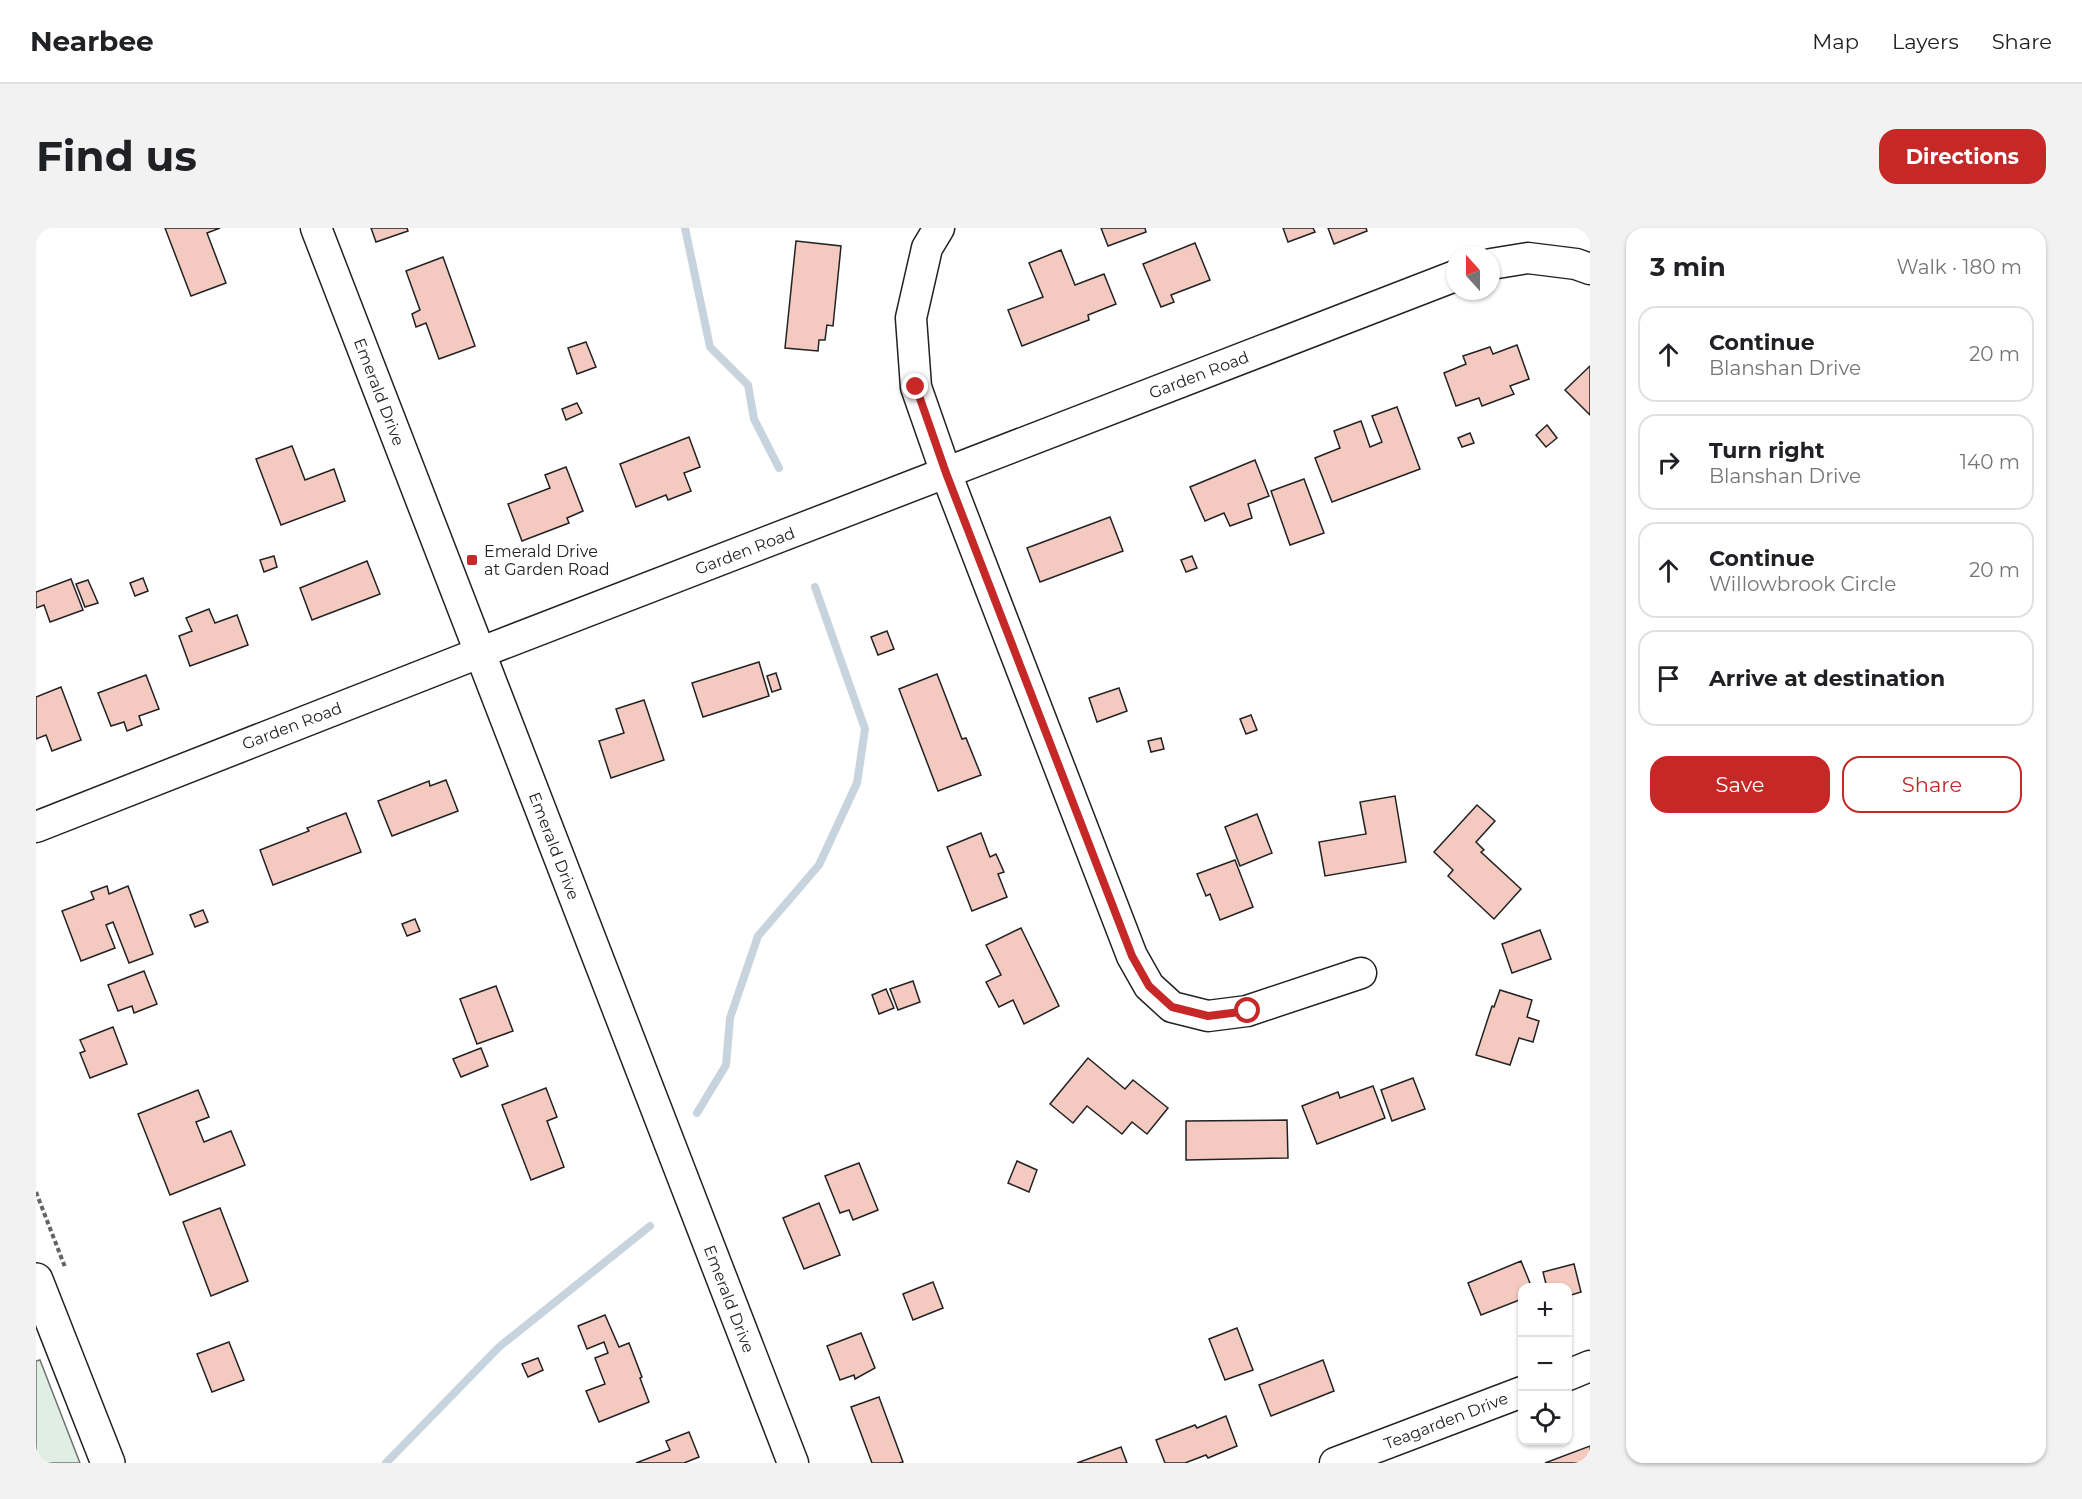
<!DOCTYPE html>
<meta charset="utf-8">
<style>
:root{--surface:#fff;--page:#f2f2f2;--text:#202124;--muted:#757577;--line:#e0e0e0;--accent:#c62828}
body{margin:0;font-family:Montserrat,sans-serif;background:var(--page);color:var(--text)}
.controls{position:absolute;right:18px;bottom:18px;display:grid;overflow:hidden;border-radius:12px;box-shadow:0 2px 4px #0004}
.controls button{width:54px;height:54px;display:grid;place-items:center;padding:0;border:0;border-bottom:2px solid var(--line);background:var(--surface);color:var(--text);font:30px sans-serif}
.compass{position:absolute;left:1410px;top:18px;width:54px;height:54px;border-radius:50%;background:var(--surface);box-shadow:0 2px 4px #0004;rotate:339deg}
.stop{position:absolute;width:18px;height:18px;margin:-14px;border:4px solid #c62828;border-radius:50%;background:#fff}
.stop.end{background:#c62828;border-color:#fff;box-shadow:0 2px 6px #0008}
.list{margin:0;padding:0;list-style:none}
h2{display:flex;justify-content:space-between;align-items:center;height:78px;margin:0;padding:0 24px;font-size:26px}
h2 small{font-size:20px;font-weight:400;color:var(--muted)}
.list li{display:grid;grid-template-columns:39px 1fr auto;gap:18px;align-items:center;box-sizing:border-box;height:96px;margin:0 12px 12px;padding:0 12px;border:2px solid var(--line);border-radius:18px}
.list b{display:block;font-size:22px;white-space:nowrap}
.list p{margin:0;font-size:20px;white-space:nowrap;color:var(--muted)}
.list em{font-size:20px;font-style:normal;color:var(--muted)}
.actions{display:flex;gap:12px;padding:18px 24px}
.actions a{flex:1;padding:14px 0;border:2px solid var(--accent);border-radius:18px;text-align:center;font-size:21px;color:var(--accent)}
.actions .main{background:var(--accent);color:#fff}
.icon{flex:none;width:33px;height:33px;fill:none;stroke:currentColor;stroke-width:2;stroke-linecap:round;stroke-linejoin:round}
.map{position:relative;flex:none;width:1554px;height:1235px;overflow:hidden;border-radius:18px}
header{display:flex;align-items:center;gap:36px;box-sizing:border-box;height:84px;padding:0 30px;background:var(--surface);border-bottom:2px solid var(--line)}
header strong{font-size:28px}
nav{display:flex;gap:33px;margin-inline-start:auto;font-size:21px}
.intro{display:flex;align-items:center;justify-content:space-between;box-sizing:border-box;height:144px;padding:0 36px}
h1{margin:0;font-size:42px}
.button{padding:15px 27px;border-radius:18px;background:var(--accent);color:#fff;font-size:21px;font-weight:700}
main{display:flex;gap:36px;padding:0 36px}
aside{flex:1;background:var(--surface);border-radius:18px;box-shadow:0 2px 4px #0004}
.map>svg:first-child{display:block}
.green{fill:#e0efe3;stroke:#6f6f6f;stroke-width:1.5}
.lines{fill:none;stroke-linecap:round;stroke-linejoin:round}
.stream{stroke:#c7d3dd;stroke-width:8}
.building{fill:#f3c9c0;stroke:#222;stroke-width:1.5}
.minor-casing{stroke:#222;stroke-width:33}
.major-casing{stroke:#222;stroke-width:36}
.path{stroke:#646464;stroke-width:4;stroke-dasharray:4.5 3;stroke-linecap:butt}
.minor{stroke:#fff;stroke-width:30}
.major{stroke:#fff;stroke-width:33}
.route{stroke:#c62828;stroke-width:8}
.poi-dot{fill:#c62828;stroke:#fff;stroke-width:2}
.labels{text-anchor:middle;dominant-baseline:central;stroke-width:4.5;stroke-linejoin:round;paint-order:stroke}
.street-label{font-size:16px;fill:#222;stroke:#fff}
.poi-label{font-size:16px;fill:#222;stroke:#fff;text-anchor:start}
</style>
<header>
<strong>Nearbee</strong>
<nav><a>Map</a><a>Layers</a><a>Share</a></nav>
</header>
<div class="intro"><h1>Find us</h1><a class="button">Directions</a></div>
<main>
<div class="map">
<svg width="1554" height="1235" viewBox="0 0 1554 1235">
<rect width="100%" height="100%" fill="#fff"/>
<polygon class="green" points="4,1132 44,1235 0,1235 0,1133"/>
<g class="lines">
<g class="stream">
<polyline points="649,0 674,119 712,157 718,191 743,240"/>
<polyline points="661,885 690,837 694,790 722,708 783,637 821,555 829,501 779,359"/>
<polyline points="350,1235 463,1119 614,998"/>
</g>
</g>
<g class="building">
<polygon points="129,0 184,0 171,5 190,55 155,68"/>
<polygon points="335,0 371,0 372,3 340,14"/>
<polygon points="1065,0 1109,0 1110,4 1072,18"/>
<polygon points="1247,0 1277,0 1279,4 1252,14"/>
<polygon points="1292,0 1330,0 1331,3 1298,16"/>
<polygon points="760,13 805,18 797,98 791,97 789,112 783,112 782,123 749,120"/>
<polygon points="1159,15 1174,52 1135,67 1138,74 1125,79 1107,36"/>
<polygon points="1025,22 1039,57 1068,46 1080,76 1052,87 1053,92 986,118 972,82 1007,69 993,35"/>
<polygon points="407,29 439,118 403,131 390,95 380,99 376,86 384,82 370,43"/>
<polygon points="550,114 560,139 541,146 532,120"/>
<polygon points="1481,117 1493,151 1474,158 1478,166 1446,178 1443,170 1420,178 1408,145 1430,136 1427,128 1454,119 1457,126"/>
<polygon points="1554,138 1554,187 1529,162"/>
<polygon points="541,175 546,185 530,192 526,181"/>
<polygon points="1361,179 1384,241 1296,274 1279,230 1304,220 1298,203 1325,193 1334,219 1346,214 1336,188"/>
<polygon points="1511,197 1521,210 1510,219 1500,207"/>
<polygon points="1434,205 1438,215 1426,219 1422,210"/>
<polygon points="653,209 664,239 648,245 655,263 632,272 630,267 600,279 584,236"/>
<polygon points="256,218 269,252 298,241 309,273 245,297 220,231"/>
<polygon points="1219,232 1233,268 1212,276 1216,290 1194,298 1188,285 1169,293 1154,259"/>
<polygon points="530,239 547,283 531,290 533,295 486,313 472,276 514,260 509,247"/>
<polygon points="1268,251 1288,305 1254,317 1235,263"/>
<polygon points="1074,289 1087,323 1004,354 991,320"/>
<polygon points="238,328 241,339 228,344 224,332"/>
<polygon points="1156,328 1161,340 1150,344 1145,332"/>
<polygon points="331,333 344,366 276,392 264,360"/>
<polygon points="107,350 112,363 99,368 94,355"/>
<polygon points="35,351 47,382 14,394 8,377 0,380 0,364"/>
<polygon points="52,352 62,375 49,379 40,356"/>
<polygon points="173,381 179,395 201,387 212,417 154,438 143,408 156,403 150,390"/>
<polygon points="851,403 858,421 842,427 835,409"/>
<polygon points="723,434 733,468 667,489 656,455"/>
<polygon points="740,445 745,461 736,464 731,448"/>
<polygon points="901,446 926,511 930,510 945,547 902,563 863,461"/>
<polygon points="110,447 123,481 103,488 106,497 91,503 88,494 75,498 62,465"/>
<polygon points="25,459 45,512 16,523 10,507 0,511 0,469"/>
<polygon points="1083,460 1091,483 1061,494 1053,470"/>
<polygon points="608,472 628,532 575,550 563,513 588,505 580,481"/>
<polygon points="1215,487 1221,502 1210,506 1204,491"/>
<polygon points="1125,510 1128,521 1115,524 1112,513"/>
<polygon points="410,552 422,583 356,608 342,573 393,553 394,558"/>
<polygon points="1359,568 1370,634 1289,648 1283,614 1330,606 1324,574"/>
<polygon points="1441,577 1459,593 1440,614 1448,622 1445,624 1485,661 1458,691 1412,648 1417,642 1398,624"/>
<polygon points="310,585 325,624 237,657 224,622 273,603 271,600"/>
<polygon points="1221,586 1236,625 1204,638 1189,599"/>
<polygon points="945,605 954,629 960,626 968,644 962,646 971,669 936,683 911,619"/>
<polygon points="1199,632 1217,679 1184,692 1174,666 1170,668 1161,646"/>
<polygon points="71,658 73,666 92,658 117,726 93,735 77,694 70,697 79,720 45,733 26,683 58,671 55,664"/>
<polygon points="167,682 172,694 159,699 154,687"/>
<polygon points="379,691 384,703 371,708 366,696"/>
<polygon points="985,700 1023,778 988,796 977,772 963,779 950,754 965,747 950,717"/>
<polygon points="1504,702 1515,731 1476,745 1466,716"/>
<polygon points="108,743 121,776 98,785 96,778 82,783 72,757"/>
<polygon points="877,753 884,774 862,782 854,761"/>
<polygon points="460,758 477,803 441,816 424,771"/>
<polygon points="850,761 858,780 843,786 836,767"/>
<polygon points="1464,762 1496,772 1491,789 1503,793 1497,814 1483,810 1474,837 1440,827 1456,778 1458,779"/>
<polygon points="77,799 91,836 54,850 44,825 49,823 44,812"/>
<polygon points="445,820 452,838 425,849 417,831"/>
<polygon points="1052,830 1089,861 1097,852 1132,880 1111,906 1096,894 1086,906 1051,878 1037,895 1014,876"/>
<polygon points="1377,850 1389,881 1356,893 1345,862"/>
<polygon points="1337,858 1349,890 1281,916 1266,878 1302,864 1304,870"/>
<polygon points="510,860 521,889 511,893 528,939 495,952 466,877"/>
<polygon points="162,862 173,889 160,894 168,914 195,903 209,937 134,967 102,886"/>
<polygon points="1251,892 1252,930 1150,932 1150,893"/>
<polygon points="981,933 1001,942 993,964 972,955"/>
<polygon points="823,935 842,982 817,992 813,982 804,985 789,948"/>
<polygon points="783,975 804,1027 768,1041 747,990"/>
<polygon points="184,980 212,1053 175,1068 147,994"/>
<polygon points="1485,1033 1496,1060 1486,1060 1486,1071 1445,1087 1432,1055"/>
<polygon points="1538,1036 1545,1064 1532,1068 1532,1060 1511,1060 1507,1044"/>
<polygon points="897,1054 907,1080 877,1092 867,1066"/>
<polygon points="569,1087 583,1119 593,1115 606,1149 604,1150 613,1174 563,1194 550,1163 569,1156 559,1130 572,1125 568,1114 551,1121 542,1098"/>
<polygon points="1201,1100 1217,1142 1189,1152 1173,1111"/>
<polygon points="825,1105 839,1140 819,1151 818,1147 804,1152 791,1118"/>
<polygon points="193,1114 208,1152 176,1164 161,1126"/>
<polygon points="502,1130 507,1142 492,1149 486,1136"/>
<polygon points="1287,1132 1298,1163 1235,1188 1223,1157"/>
<polygon points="843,1169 867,1234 863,1235 836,1235 815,1179"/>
<polygon points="1190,1188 1201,1218 1172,1230 1170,1227 1149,1235 1129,1235 1120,1212 1159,1197 1161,1200"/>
<polygon points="653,1204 663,1229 648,1235 600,1235 634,1222 630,1213"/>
<polygon points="1554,1218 1554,1235 1509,1235"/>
<polygon points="1085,1219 1091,1235 1041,1235"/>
</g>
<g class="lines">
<g class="minor-casing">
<g id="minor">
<polyline points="280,0 757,1235"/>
<polyline points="903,0 891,20 875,90 880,159 910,245 1096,728 1113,758 1136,779 1172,788 1211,783 1325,745"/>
<polyline points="1455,36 1492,30 1540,36 1554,41"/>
<polyline points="0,599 443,425 1419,48"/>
<polyline points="1532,1147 1554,1138"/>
<polyline points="1299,1235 1486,1164"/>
</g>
</g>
<g class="major-casing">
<polyline id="major" points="0,1052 72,1235"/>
</g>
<polyline class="path" points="0,964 29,1039"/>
<use href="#minor" class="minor"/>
<use href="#major" class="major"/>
</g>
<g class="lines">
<polyline class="route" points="880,159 910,245 1096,728 1113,758 1136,779 1172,788 1212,783"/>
</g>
<rect class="poi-dot" x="430" y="326" width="12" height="12" rx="3"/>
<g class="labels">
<g class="street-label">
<text transform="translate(1163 147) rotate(-21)">Garden Road</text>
<text transform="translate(343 164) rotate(69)">Emerald Drive</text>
<text transform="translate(709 323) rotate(-21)">Garden Road</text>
<text transform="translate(256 498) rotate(-21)">Garden Road</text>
<text transform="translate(518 618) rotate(69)">Emerald Drive</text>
<text transform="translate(693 1071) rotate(69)">Emerald Drive</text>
<text transform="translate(1410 1193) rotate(-21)">Teagarden Drive</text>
</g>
<g class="poi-label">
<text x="448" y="323">Emerald Drive<tspan x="448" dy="18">at Garden Road</tspan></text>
</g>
</g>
</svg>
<div class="controls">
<button>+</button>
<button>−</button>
<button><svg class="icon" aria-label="locate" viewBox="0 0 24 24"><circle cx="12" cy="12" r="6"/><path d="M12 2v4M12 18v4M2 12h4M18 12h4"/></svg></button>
</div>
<svg class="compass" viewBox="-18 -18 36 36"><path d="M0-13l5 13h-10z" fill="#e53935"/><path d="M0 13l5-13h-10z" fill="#757577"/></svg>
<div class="stop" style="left:1212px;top:783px"></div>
<div class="stop end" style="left:880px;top:159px"></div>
</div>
<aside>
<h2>3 min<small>Walk · 180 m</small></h2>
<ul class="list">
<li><svg class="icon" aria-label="ahead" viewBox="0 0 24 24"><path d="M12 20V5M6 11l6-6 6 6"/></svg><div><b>Continue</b><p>Blanshan Drive</p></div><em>20 m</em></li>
<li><svg class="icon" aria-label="right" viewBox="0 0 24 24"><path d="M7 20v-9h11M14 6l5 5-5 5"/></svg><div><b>Turn right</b><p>Blanshan Drive</p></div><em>140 m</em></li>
<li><svg class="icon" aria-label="ahead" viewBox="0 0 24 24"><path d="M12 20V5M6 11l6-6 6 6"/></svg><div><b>Continue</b><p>Willowbrook Circle</p></div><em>20 m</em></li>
<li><svg class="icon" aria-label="arrive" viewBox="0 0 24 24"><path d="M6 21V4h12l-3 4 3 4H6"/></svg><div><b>Arrive at destination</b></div></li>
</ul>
<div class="actions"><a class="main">Save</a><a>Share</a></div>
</aside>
</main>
